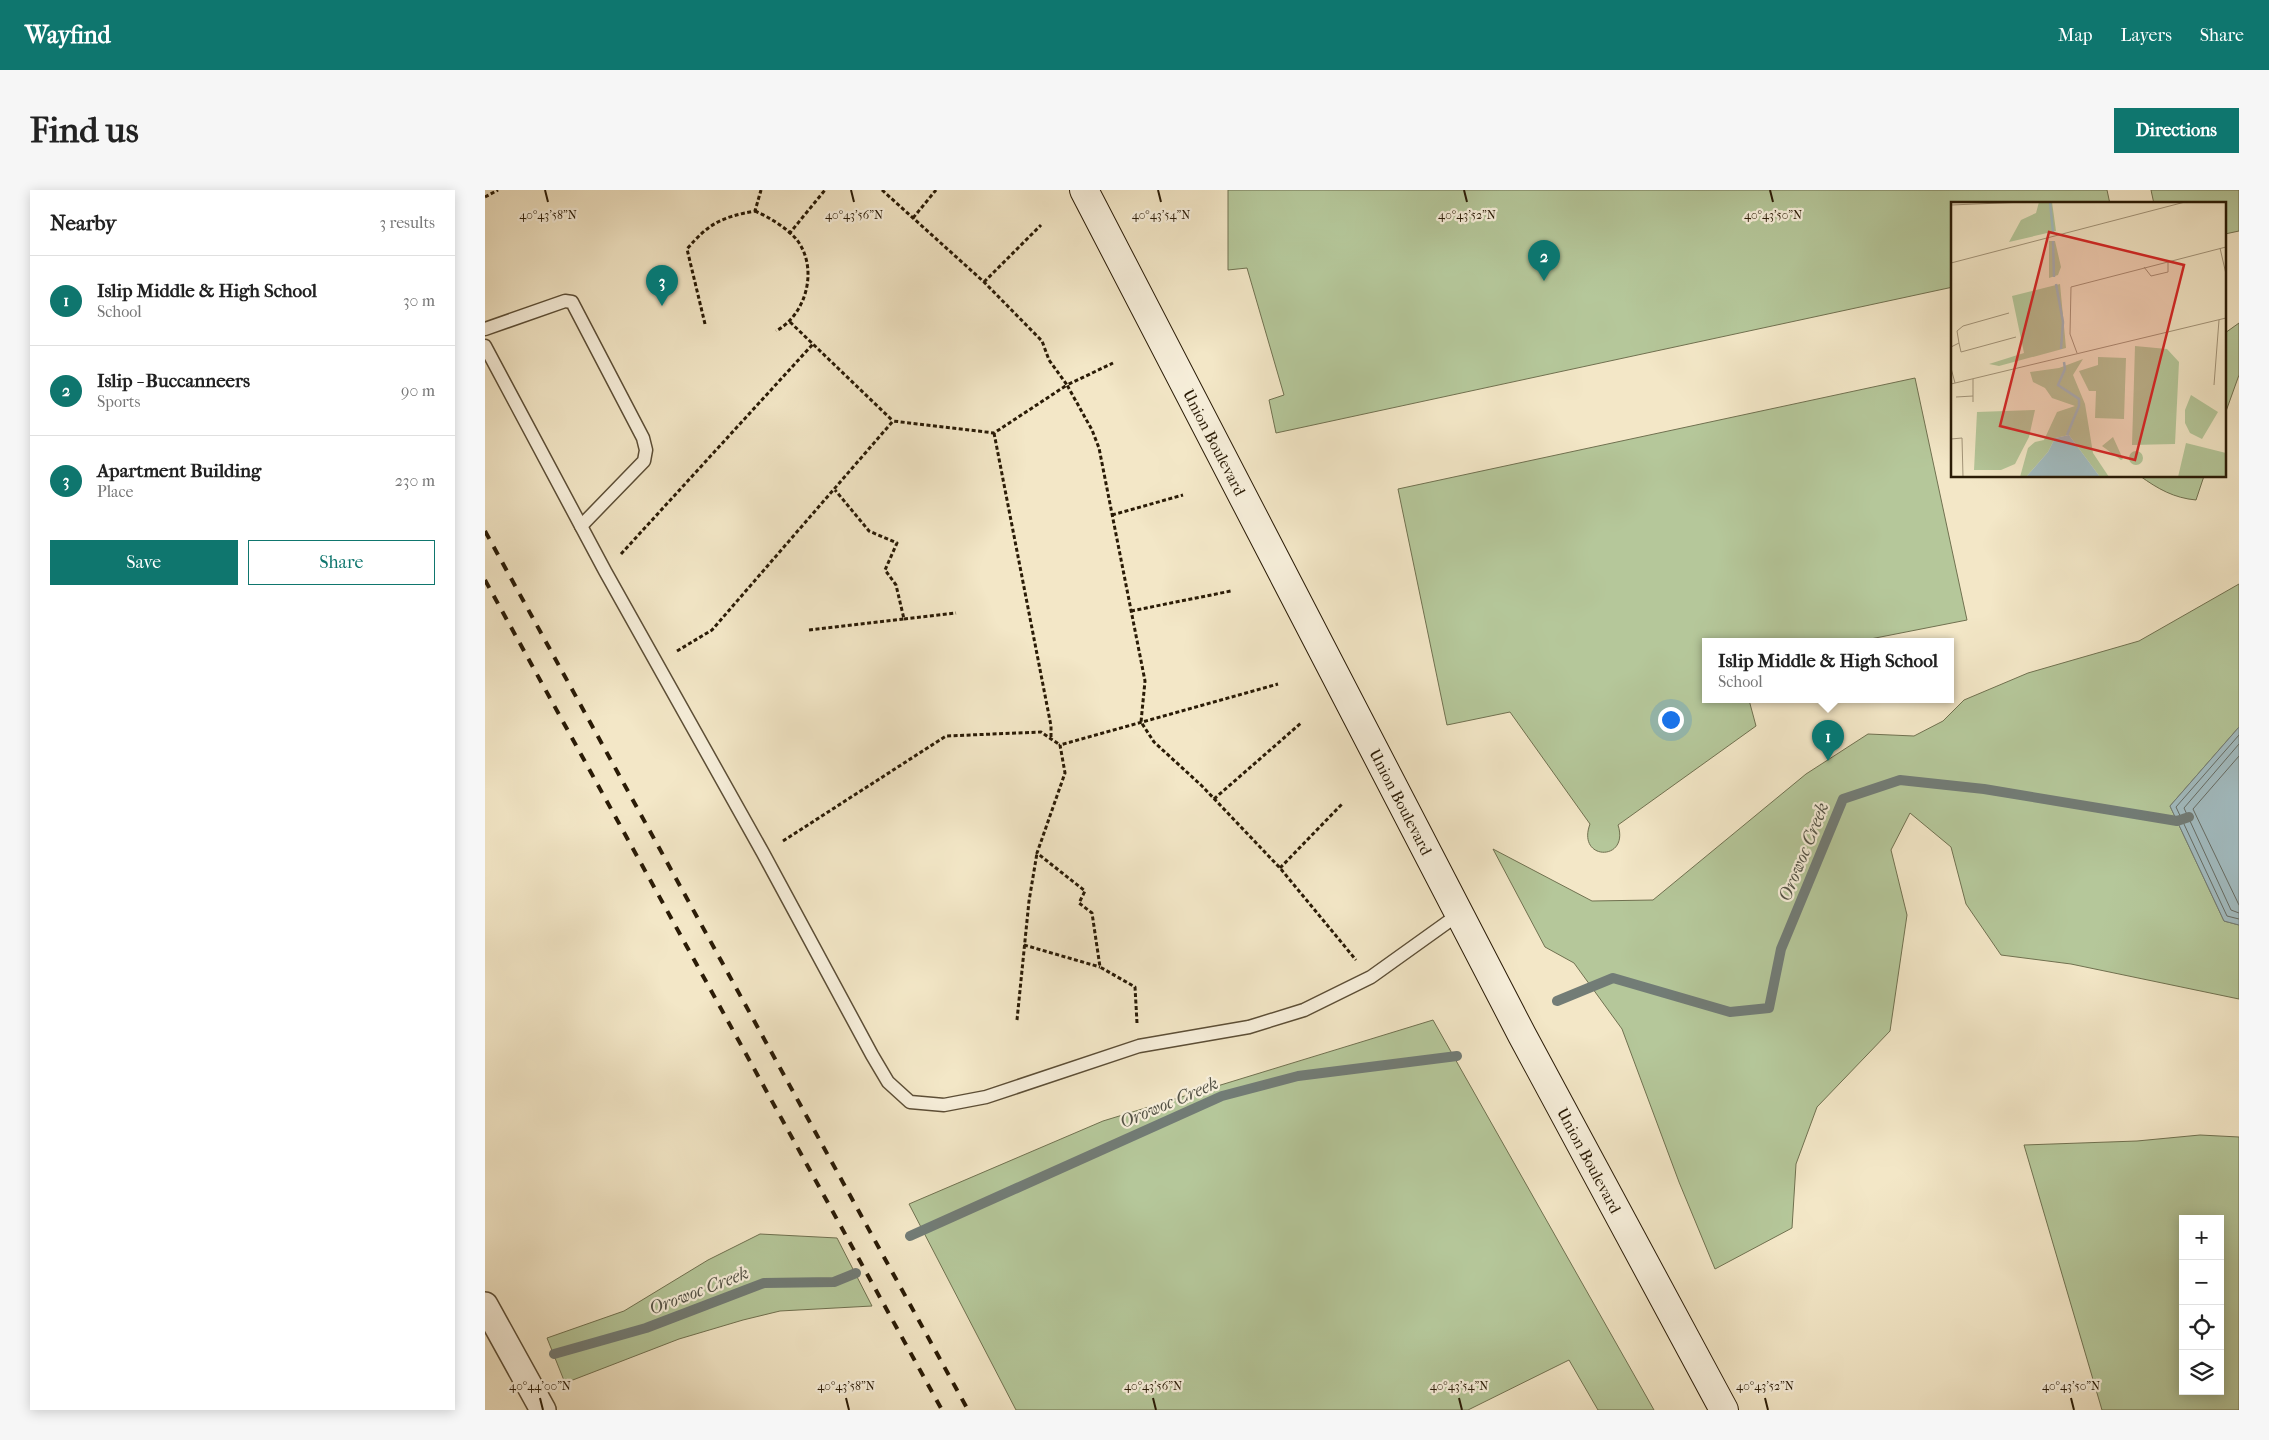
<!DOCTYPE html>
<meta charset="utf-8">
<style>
:root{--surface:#fff;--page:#f6f6f6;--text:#222;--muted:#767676;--line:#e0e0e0;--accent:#0f766e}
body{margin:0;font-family:"IM FELL French Canon",serif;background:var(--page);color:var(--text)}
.controls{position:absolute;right:15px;bottom:15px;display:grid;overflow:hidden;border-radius:0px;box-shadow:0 2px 12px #0003}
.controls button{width:45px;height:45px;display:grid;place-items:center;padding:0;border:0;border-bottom:1px solid var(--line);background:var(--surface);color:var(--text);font:25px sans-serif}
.you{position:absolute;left:1185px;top:529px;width:18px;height:18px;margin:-12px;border:4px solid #fff;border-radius:50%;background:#1a73e8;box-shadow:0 0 0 8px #1a73e833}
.badge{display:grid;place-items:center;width:32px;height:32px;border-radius:50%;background:var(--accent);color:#fff;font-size:16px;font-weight:700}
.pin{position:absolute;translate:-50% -41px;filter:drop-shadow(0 1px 2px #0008)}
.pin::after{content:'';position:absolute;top:26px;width:18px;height:15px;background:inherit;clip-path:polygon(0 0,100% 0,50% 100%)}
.popup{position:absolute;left:1217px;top:448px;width:252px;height:65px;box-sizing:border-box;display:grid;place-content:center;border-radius:0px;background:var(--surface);filter:drop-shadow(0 1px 4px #0005);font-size:16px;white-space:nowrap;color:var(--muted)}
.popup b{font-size:19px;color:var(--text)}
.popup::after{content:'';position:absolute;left:50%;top:100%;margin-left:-10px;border:10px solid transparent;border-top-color:var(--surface)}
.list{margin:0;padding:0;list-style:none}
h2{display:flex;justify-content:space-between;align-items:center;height:65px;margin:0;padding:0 20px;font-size:21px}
h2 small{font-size:16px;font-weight:400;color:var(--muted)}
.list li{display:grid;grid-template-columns:32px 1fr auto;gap:15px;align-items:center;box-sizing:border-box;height:90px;padding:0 20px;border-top:1px solid var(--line)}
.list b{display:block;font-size:19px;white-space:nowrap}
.list p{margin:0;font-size:16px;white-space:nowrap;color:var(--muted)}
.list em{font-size:16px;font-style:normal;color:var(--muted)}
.actions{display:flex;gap:10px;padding:15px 20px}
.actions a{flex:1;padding:11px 0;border:1px solid var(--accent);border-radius:0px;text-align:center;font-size:18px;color:var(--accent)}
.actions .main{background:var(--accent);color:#fff}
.icon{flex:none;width:28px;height:28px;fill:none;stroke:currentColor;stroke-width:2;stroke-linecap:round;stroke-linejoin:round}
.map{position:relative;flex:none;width:1754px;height:1220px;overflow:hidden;border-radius:0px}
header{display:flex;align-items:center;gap:30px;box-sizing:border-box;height:70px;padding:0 25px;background:var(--accent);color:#fff}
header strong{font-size:24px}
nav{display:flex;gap:28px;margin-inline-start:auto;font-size:18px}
.intro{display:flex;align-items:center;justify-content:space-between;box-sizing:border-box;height:120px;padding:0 30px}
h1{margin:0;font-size:35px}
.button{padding:12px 22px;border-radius:0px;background:var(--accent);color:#fff;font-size:18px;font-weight:700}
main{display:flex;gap:30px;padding:0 30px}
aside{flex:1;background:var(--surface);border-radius:0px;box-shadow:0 2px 12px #0003}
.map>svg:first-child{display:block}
.green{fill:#b5c79a;stroke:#707150;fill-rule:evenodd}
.water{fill:#a2bcc1;stroke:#727c76}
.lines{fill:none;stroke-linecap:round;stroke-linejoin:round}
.shore{stroke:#666c64;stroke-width:1}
.stream{stroke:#727c76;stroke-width:10}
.lane-casing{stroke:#5c4e36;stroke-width:15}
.street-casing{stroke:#5c4e36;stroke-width:28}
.secondary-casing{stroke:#2a1b06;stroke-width:30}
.path{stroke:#2a1b06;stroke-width:3;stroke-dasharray:4 2.5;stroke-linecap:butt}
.lane{stroke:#f7efdb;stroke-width:12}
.street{stroke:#f7efdb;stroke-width:25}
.secondary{stroke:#f7efdb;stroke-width:28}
.rail{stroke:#2a1b06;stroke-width:4;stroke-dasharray:9 9;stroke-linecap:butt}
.ticks{fill:none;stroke:#2a1b06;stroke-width:2}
.labels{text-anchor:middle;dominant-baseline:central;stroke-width:4.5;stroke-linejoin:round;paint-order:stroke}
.street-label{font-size:16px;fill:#2a1b06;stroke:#f7efdb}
.water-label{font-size:18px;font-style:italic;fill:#545347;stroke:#f7efdb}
.inset-river{fill:none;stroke:#a2bcc1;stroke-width:2.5}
.inset-road{fill:none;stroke:#a3957a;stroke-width:1}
.view{fill:#d62828;fill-opacity:0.15;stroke:#d62828;stroke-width:2.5}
.inset-edge{fill:none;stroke:#2a1b06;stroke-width:2.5}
.ticks-label{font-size:12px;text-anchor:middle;fill:#2a1b06;stroke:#f7efdb;stroke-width:4.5;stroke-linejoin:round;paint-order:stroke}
</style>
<header>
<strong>Wayfind</strong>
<nav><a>Map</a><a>Layers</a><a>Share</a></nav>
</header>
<div class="intro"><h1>Find us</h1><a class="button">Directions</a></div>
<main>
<aside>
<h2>Nearby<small>3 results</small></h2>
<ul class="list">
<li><span class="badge">1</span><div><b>Islip Middle &amp; High School</b><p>School</p></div><em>30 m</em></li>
<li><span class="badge">2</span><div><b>Islip - Buccanneers</b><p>Sports</p></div><em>90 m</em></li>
<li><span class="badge">3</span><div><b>Apartment Building</b><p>Place</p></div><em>230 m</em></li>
</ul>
<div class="actions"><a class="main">Save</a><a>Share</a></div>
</aside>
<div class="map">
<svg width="1754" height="1220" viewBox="0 0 1754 1220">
<rect width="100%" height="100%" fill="#f3e7c7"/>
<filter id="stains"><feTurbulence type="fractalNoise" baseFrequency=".004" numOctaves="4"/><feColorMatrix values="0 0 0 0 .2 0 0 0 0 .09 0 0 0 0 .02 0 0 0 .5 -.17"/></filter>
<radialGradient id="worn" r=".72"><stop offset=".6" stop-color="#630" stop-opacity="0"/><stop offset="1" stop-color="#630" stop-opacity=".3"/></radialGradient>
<g class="green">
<polygon points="743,0 1622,0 1625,14 1468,14 1468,97 791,243 784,210 799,205 762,78 743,80"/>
<polygon points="1666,0 1754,0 1754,41 1740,44 1740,14 1669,14"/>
<polygon points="1754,133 1754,185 1740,224 1740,143"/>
<path d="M1430,188L1482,430L1370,452H1220V510H1264L1271,536L1133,635C1145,672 1091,671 1105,634L1025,522L962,535L913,299Z"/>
<path d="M1655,286H1719L1711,310C1689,308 1673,299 1655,286Z"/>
<polygon points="1754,394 1754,537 1685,616 1739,731 1754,735 1754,809 1586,774 1516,765 1481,714 1466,657 1425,623 1406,660 1422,725 1405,841 1332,917 1311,974 1307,1038 1230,1079 1194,992 1137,839 1089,773 1060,757 1008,659 1107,711 1168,710 1321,584 1383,544 1429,546 1458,531 1479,510 1543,483 1654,451"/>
<polygon points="948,830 1169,1220 1113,1220 1084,1170 983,1220 531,1220 424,1014 618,931"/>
<path d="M1715,945L1754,947V1220H1617L1539,955L1652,951ZM1698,1029H1735V1201H1698Z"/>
<polygon points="275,1044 352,1048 387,1116 295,1121 258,1130 194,1149 80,1193 62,1148 139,1121 223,1070"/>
</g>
<polygon class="water" points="1754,537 1754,735 1739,731 1685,616"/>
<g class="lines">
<g class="shore">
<polyline points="1754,545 1691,617 1742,726 1754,729"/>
<polyline points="1754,554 1699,618 1746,720 1754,723"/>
<polyline points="1754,566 1708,619 1754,715"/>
</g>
<g class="stream">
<polyline points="1072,811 1128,788 1245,822 1284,818 1296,759 1358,609 1415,590 1499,599 1692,631 1704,627"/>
<polyline points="425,1046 737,906 813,886 972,866"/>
<polyline points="69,1164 161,1138 279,1093 349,1092 371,1083"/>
</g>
<g class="lane-casing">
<g id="lane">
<polyline points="0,139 80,111 87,112 158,248 161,260 159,271 96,336"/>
<polyline points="0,156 120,381 278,663 387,865 403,892 425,912 459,915 501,907 654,856 764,837 819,820 886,787 974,724"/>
</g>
</g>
<g class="street-casing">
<polyline id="street" points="0,1115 58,1220"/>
</g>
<g class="secondary-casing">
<g id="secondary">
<path id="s1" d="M599,0L1037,845L1239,1220"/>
</g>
</g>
<g class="path">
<polyline points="397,0 499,92 557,151 564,170 582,195 628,173"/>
<polyline points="0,7 13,0"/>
<path d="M270,21C284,27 302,38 312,50C334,79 321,125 291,141"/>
<polyline points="428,28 451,0"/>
<polyline points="304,44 340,0"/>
<polyline points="499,92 556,35"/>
<polyline points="305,132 408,231"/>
<path d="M220,134L202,59C224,33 237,27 270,21L276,0"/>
<polyline points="509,243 566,536 566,549"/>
<polyline points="627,325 698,305"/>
<polyline points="136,364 328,154"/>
<polyline points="646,421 746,401"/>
<polyline points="419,429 471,423"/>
<polyline points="324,440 419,429 411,395 400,380 412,353 384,341 350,300"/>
<polyline points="192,461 227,440 408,231 509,243 582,195 607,240 614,258 660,491 656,532 669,552 717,596 795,678 871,770"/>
<polyline points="729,609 816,533"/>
<polyline points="298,651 461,546 556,542 575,555"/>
<polyline points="795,678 858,613"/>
<polyline points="539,755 615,777"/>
<polyline points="532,830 544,711 552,663"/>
<polyline points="652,833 650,797 615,777 607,723 594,713 600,701 552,663 580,583 575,555 793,494"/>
</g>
<use href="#lane" class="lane"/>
<use href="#street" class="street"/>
<use href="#secondary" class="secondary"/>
<g class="rail">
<polyline points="0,341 483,1220"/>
<polyline points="0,390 457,1220"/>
</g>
</g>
<path class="ticks" d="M60,0L63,12M366,0L369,12M673,0L676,12M979,0L982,12M1285,0L1288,12M55,1208L58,1220M361,1208L364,1220M668,1208L671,1220M974,1208L977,1220M1280,1208L1283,1220M1586,1208L1589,1220"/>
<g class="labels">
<g class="street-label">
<text stroke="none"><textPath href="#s1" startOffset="284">Union Boulevard</textPath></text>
<text stroke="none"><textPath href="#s1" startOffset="689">Union Boulevard</textPath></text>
<text stroke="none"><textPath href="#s1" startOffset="1094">Union Boulevard</textPath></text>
</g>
<g class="water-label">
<text transform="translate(1319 662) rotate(-68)">Orowoc Creek</text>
<text transform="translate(684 913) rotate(-23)">Orowoc Creek</text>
<text transform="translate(214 1101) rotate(-21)">Orowoc Creek</text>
</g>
</g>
<g transform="translate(1466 12)">
<rect width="275" height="275" fill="#f3e7c7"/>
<path d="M88,0H101L105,29L58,40L70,18L85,11ZM98,39H104L110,65L107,73L98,76ZM109,82L115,146L48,164L38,162L73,151L61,94ZM184,144L216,147L228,160L224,242L181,243ZM147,155L175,156L173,217L144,216L145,189H138L128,169L147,163ZM132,157L122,173L134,202L142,251L158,275H149L118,233L104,236L97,250L75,275H69L77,246L84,240L93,238L106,210L124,204L101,196L94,186L82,180L79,170L108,166ZM240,193L267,210L251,237L239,231L234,221V208ZM84,208L78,235L64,262L50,268H23L26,210ZM162,235L172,257L170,258L151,244ZM235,241L275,251V275H227ZM178 256a7 7 0 1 1 14 0a7 7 0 1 1-14 0Z" fill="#b5c79a"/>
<path d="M118,233L149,275H75L97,250L104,236Z" fill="#a2bcc1"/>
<path class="inset-river" d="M99,0L102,30M102,39L103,75M105,82L112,120L110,147M113,160L114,167L107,183L128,197V204L116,233"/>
<path class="inset-road" d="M0,3L74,0M269,46L275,72M0,61L234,0M193,65L200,74L217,70V59M8,141L10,150L65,135M0,145L8,141L6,129L12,124L58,111M126,151L119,132L120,85L275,45M0,166L4,181M22,177V200M0,182L275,116M263,183L268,118M5,195L22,194M0,237L11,236L12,275"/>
<path class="view" d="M98,30L233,63L184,258L49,224Z"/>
<rect width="275" height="275" class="inset-edge"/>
</g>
<g class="ticks-label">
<text x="63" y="29">40°43'58"N</text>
<text x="369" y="29">40°43'56"N</text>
<text x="676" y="29">40°43'54"N</text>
<text x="982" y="29">40°43'52"N</text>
<text x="1288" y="29">40°43'50"N</text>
<text x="55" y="1200">40°44'00"N</text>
<text x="361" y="1200">40°43'58"N</text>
<text x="668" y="1200">40°43'56"N</text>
<text x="974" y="1200">40°43'54"N</text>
<text x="1280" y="1200">40°43'52"N</text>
<text x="1586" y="1200">40°43'50"N</text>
</g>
<rect width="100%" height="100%" filter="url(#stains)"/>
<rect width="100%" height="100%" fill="url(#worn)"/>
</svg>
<div class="controls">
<button>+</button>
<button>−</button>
<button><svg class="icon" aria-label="locate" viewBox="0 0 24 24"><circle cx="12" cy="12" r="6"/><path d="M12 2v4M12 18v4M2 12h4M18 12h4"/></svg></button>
<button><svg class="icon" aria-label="layers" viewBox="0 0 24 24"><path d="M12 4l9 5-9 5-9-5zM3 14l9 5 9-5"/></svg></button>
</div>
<div class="you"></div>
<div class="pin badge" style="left:1343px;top:571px">1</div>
<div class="popup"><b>Islip Middle &amp; High School</b>School</div>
<div class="pin badge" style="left:1059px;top:91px">2</div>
<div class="pin badge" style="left:177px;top:116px">3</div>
</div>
</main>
